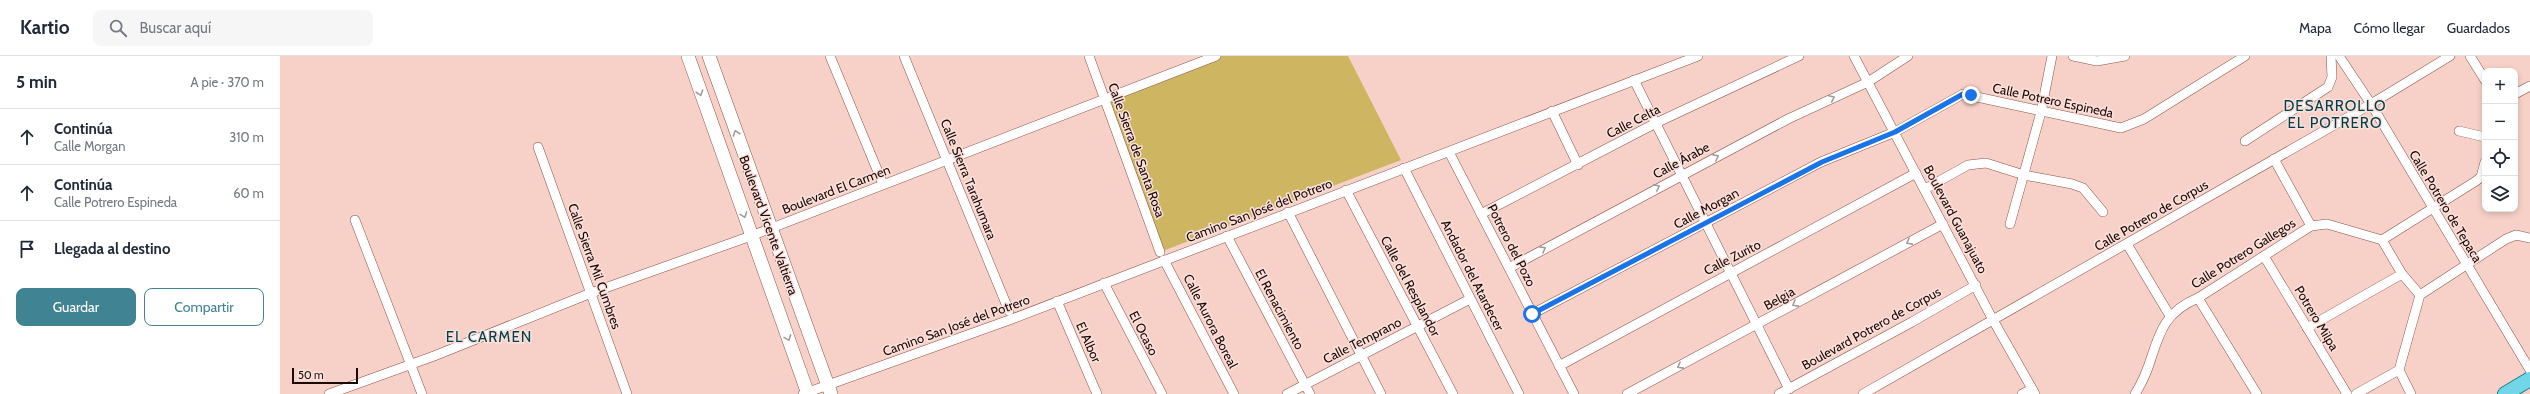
<!DOCTYPE html>
<html lang="es">
<meta charset="utf-8">
<style>
:root{--surface:#fff;--page:#f6f6f7;--text:#1f2937;--muted:#747a83;--line:#e0e1e3;--accent:#408493}
body{margin:0;font-family:Cabin,sans-serif;background:var(--page);color:var(--text)}
.controls{position:absolute;right:12px;top:12px;display:grid;overflow:hidden;border-radius:8px;box-shadow:0 2px 6px #0003}
.controls button{width:36px;height:36px;display:grid;place-items:center;padding:0;border:0;border-bottom:1px solid var(--line);background:var(--surface);color:var(--text);font:20px sans-serif}
.scale{position:absolute;left:12px;bottom:10px;width:66px;box-sizing:border-box;padding-left:4px;border:2px solid #1b0704;border-top:0;font-size:11px;line-height:14px;white-space:nowrap;color:#1b0704;-webkit-text-stroke:3px #fbe1db;paint-order:stroke}
.stop{position:absolute;width:12px;height:12px;margin:-9px;border:3px solid #1a73e8;border-radius:50%;background:#fff}
.stop.end{background:#1a73e8;border-color:#fff;box-shadow:0 1px 4px #0008}
.list{margin:0;padding:0;list-style:none}
h2{display:flex;justify-content:space-between;align-items:center;height:52px;margin:0;padding:0 16px;font-size:17px}
h2 small{font-size:13px;font-weight:400;color:var(--muted)}
.list li{display:grid;grid-template-columns:26px 1fr auto;gap:12px;align-items:center;box-sizing:border-box;height:56px;padding:0 16px;border-top:1px solid var(--line)}
.list b{display:block;font-size:15px;white-space:nowrap}
.list p{margin:0;font-size:13px;white-space:nowrap;color:var(--muted)}
.list em{font-size:13px;font-style:normal;color:var(--muted)}
.actions{display:flex;gap:8px;padding:12px 16px}
.actions a{flex:1;padding:9px 0;border:1px solid var(--accent);border-radius:8px;text-align:center;font-size:14px;color:var(--accent)}
.actions .main{background:var(--accent);color:#fff}
.icon{flex:none;width:22px;height:22px;fill:none;stroke:currentColor;stroke-width:2;stroke-linecap:round;stroke-linejoin:round}
.map{position:relative;flex:none;width:2250px;height:338px;overflow:hidden}
header{display:flex;align-items:center;gap:24px;box-sizing:border-box;height:56px;padding:0 20px;background:var(--surface);border-bottom:1px solid var(--line)}
header strong{font-size:19px}
nav{display:flex;gap:22px;margin-inline-start:auto;font-size:14px}
.search{width:280px;height:36px;background:var(--page);display:flex;align-items:center;gap:10px;box-sizing:border-box;padding:0 14px;border-radius:8px;color:var(--muted);font-size:15px}
main{display:flex}
aside{flex:1;background:var(--surface)}
.map>svg:first-child{display:block}
.green{fill:#cdb562}
.lines{fill:none;stroke-linecap:round;stroke-linejoin:round}
.street-casing{stroke:#8a5549;stroke-width:10}
.secondary-casing{stroke:#8a5549;stroke-width:14}
.primary-casing{stroke:#157d8e;stroke-width:16}
.street{stroke:#fff;stroke-width:9}
.secondary{stroke:#fff;stroke-width:13}
.primary{stroke:#71d7e8;stroke-width:14}
.oneway{stroke:#a49c9b}
.route{stroke:#1a73e8;stroke-width:5}
.labels{text-anchor:middle;dominant-baseline:central;stroke-width:3;stroke-linejoin:round;paint-order:stroke}
.street-label{font-size:13px;fill:#1b0704;stroke:#fbe1db}
.quarter-label{font-size:15px;letter-spacing:1px;fill:#003f4a;stroke:#fbe1db}
</style>
<header>
<strong>Kartio</strong>
<div class="search"><svg class="icon" aria-label="search" viewBox="0 0 24 24"><circle cx="10" cy="10" r="6"/><path d="M15 15l6 6"/></svg>Buscar aquí</div>
<nav><a>Mapa</a><a>Cómo llegar</a><a>Guardados</a></nav>
</header>
<main>
<aside>
<h2>5 min<small>A pie · 370 m</small></h2>
<ul class="list">
<li><svg class="icon" aria-label="ahead" viewBox="0 0 24 24"><path d="M12 20V5M6 11l6-6 6 6"/></svg><div><b>Continúa</b><p>Calle Morgan</p></div><em>310 m</em></li>
<li><svg class="icon" aria-label="ahead" viewBox="0 0 24 24"><path d="M12 20V5M6 11l6-6 6 6"/></svg><div><b>Continúa</b><p>Calle Potrero Espineda</p></div><em>60 m</em></li>
<li><svg class="icon" aria-label="arrive" viewBox="0 0 24 24"><path d="M6 21V4h12l-3 4 3 4H6"/></svg><div><b>Llegada al destino</b></div></li>
</ul>
<div class="actions"><a class="main">Guardar</a><a>Compartir</a></div>
</aside>
<div class="map">
<svg width="2250" height="338" viewBox="0 0 2250 338">
<rect width="100%" height="100%" fill="#f7d1c8"/>
<polygon class="green" points="935,0 1068,0 1121,104 880,196 824,42"/>
<g class="lines">
<g class="street-casing">
<g id="street">
<polyline points="550,0 603,128"/>
<polyline points="624,0 729,255"/>
<polyline points="809,0 880,196"/>
<polyline points="1574,0 1713,264 1755,338"/>
<polyline points="1793,0 1817,5 1845,0"/>
<polyline points="2059,0 2091,48 2250,314"/>
<polyline points="2190,0 2205,24"/>
<polyline points="1354,24 1509,333"/>
<polyline points="2235,38 2250,30"/>
<polyline points="1272,55 1298,109"/>
<polyline points="2179,75 2205,81"/>
<polyline points="1965,85 2048,31 2052,21 2051,0"/>
<polyline points="258,91 347,338"/>
<polyline points="1169,96 1294,338"/>
<polyline points="1994,103 2031,170"/>
<polyline points="1124,112 1239,338"/>
<polyline points="1645,133 1688,109 1706,107 1744,119 1792,128 1803,132 1823,156"/>
<polyline points="1066,134 1173,338"/>
<polyline points="1008,156 1101,338"/>
<polyline points="1201,158 1376,67 1519,0"/>
<polyline points="75,164 142,338"/>
<polyline points="1730,168 1761,56 1772,0"/>
<polyline points="947,180 1030,338"/>
<polyline points="2102,184 2122,218 2140,239"/>
<polyline points="1847,188 1890,260"/>
<polyline points="1984,200 2067,338"/>
<polyline points="884,204 954,338"/>
<polyline points="1229,212 1508,63 1588,26 1628,0"/>
<polyline points="824,227 882,338"/>
<polyline points="1918,242 1977,338"/>
<polyline points="777,245 817,338"/>
<polyline points="1252,258 1541,106 1615,76 1683,38 1841,72 1864,63 1965,0"/>
<polyline points="2027,272 2122,218"/>
<polyline points="1279,310 1636,117"/>
<polyline points="2119,314 2131,338"/>
<polyline points="49,338 154,300 311,237 471,180 936,0"/>
<polyline points="523,338 732,263 1418,0"/>
<polyline points="1007,338 1190,243"/>
<polyline points="1347,338 1663,168"/>
<polyline points="1499,338 1632,266 1696,229"/>
<polyline points="1583,338 2091,48 2170,0"/>
<polyline points="1742,338 1752,333"/>
<path d="M1855,338C1880,301 1869,262 1918,242L2031,170L2047,168L2102,184L2196,125L2201,121L2205,106"/>
<polyline points="2076,338 2119,314 2140,239 2226,183 2236,179 2250,182"/>
</g>
</g>
<g class="secondary-casing">
<g id="secondary">
<polyline points="408,0 528,338"/>
<polyline points="429,0 551,338"/>
</g>
</g>
<g class="primary-casing">
<polyline id="primary" points="2225,338 2250,323"/>
</g>
<use href="#street" class="street"/>
<use href="#secondary" class="secondary"/>
<use href="#primary" class="primary"/>
</g>
<defs><path id="oneway-chevron" d="M-2-3.5L2.5 0L-2 3.5" fill="none" stroke-width="1.6" stroke-linecap="round" stroke-linejoin="round"/></defs>
<g class="oneway">
<use href="#oneway-chevron" transform="translate(420 37) rotate(72)"/>
<use href="#oneway-chevron" transform="translate(1552 42) rotate(-25)"/>
<use href="#oneway-chevron" transform="translate(456 77) rotate(-109)"/>
<use href="#oneway-chevron" transform="translate(1436 101) rotate(-27)"/>
<use href="#oneway-chevron" transform="translate(1377 131) rotate(-28)"/>
<use href="#oneway-chevron" transform="translate(464 159) rotate(70)"/>
<use href="#oneway-chevron" transform="translate(1629 186) rotate(151)"/>
<use href="#oneway-chevron" transform="translate(1263 193) rotate(-28)"/>
<use href="#oneway-chevron" transform="translate(1515 248) rotate(151)"/>
<use href="#oneway-chevron" transform="translate(508 282) rotate(70)"/>
<use href="#oneway-chevron" transform="translate(1400 310) rotate(152)"/>
</g>
<g class="lines">
<polyline class="route" points="1252,258 1542,106 1615,76 1683,38 1691,39"/>
</g>
<g class="labels">
<g class="street-label">
<text transform="translate(1773 44) rotate(12)">Calle Potrero Espineda</text>
<text transform="translate(1353 65) rotate(-27)">Calle Celta</text>
<text transform="translate(857 94) rotate(70)">Calle Sierra de Santa Rosa</text>
<text transform="translate(1401 104) rotate(-28)">Calle Árabe</text>
<text transform="translate(689 123) rotate(68)">Calle Sierra Tarahumara</text>
<text transform="translate(556 133) rotate(-21)">Boulevard El Carmen</text>
<text transform="translate(2166 150) rotate(59)">Calle Potrero de Tepaca</text>
<text transform="translate(1426 152) rotate(-28)">Calle Morgan</text>
<text transform="translate(979 154) rotate(-21)">Camino San José del Potrero</text>
<text transform="translate(1871 159) rotate(-30)">Calle Potrero de Corpus</text>
<text transform="translate(1676 163) rotate(62)">Boulevard Guanajuato</text>
<text transform="translate(489 169) rotate(70)">Boulevard Vicente Valtierra</text>
<text transform="translate(1232 189) rotate(63)">Potrero del Pozo</text>
<text transform="translate(1963 197) rotate(-32)">Calle Potrero Gallegos</text>
<text transform="translate(1452 201) rotate(-27)">Calle Zurito</text>
<text transform="translate(315 210) rotate(70)">Calle Sierra Mil Cumbres</text>
<text transform="translate(1193 219) rotate(63)">Andador del Atardecer</text>
<text transform="translate(1131 230) rotate(62)">Calle del Resplandor</text>
<text transform="translate(1499 242) rotate(-29)">Belgia</text>
<text transform="translate(1000 253) rotate(62)">El Renacimiento</text>
<text transform="translate(2037 262) rotate(59)">Potrero Milpa</text>
<text transform="translate(931 265) rotate(63)">Calle Aurora Boreal</text>
<text transform="translate(676 269) rotate(-20)">Camino San José del Potrero</text>
<text transform="translate(1591 272) rotate(-29)">Boulevard Potrero de Corpus</text>
<text transform="translate(864 277) rotate(63)">El Ocaso</text>
<text transform="translate(1082 284) rotate(-27)">Calle Temprano</text>
<text transform="translate(809 286) rotate(66)">El Albor</text>
</g>
<g class="quarter-label">
<text x="2055" y="50">DESARROLLO<tspan x="2055" dy="17">EL POTRERO</tspan></text>
<text x="209" y="281">EL CARMEN</text>
</g>
</g>
</svg>
<div class="controls">
<button>+</button>
<button>−</button>
<button><svg class="icon" aria-label="locate" viewBox="0 0 24 24"><circle cx="12" cy="12" r="6"/><path d="M12 2v4M12 18v4M2 12h4M18 12h4"/></svg></button>
<button><svg class="icon" aria-label="layers" viewBox="0 0 24 24"><path d="M12 4l9 5-9 5-9-5zM3 14l9 5 9-5"/></svg></button>
</div>
<div class="scale">50 m</div>
<div class="stop" style="left:1252px;top:258px"></div>
<div class="stop end" style="left:1691px;top:39px"></div>
</div>
</main>
